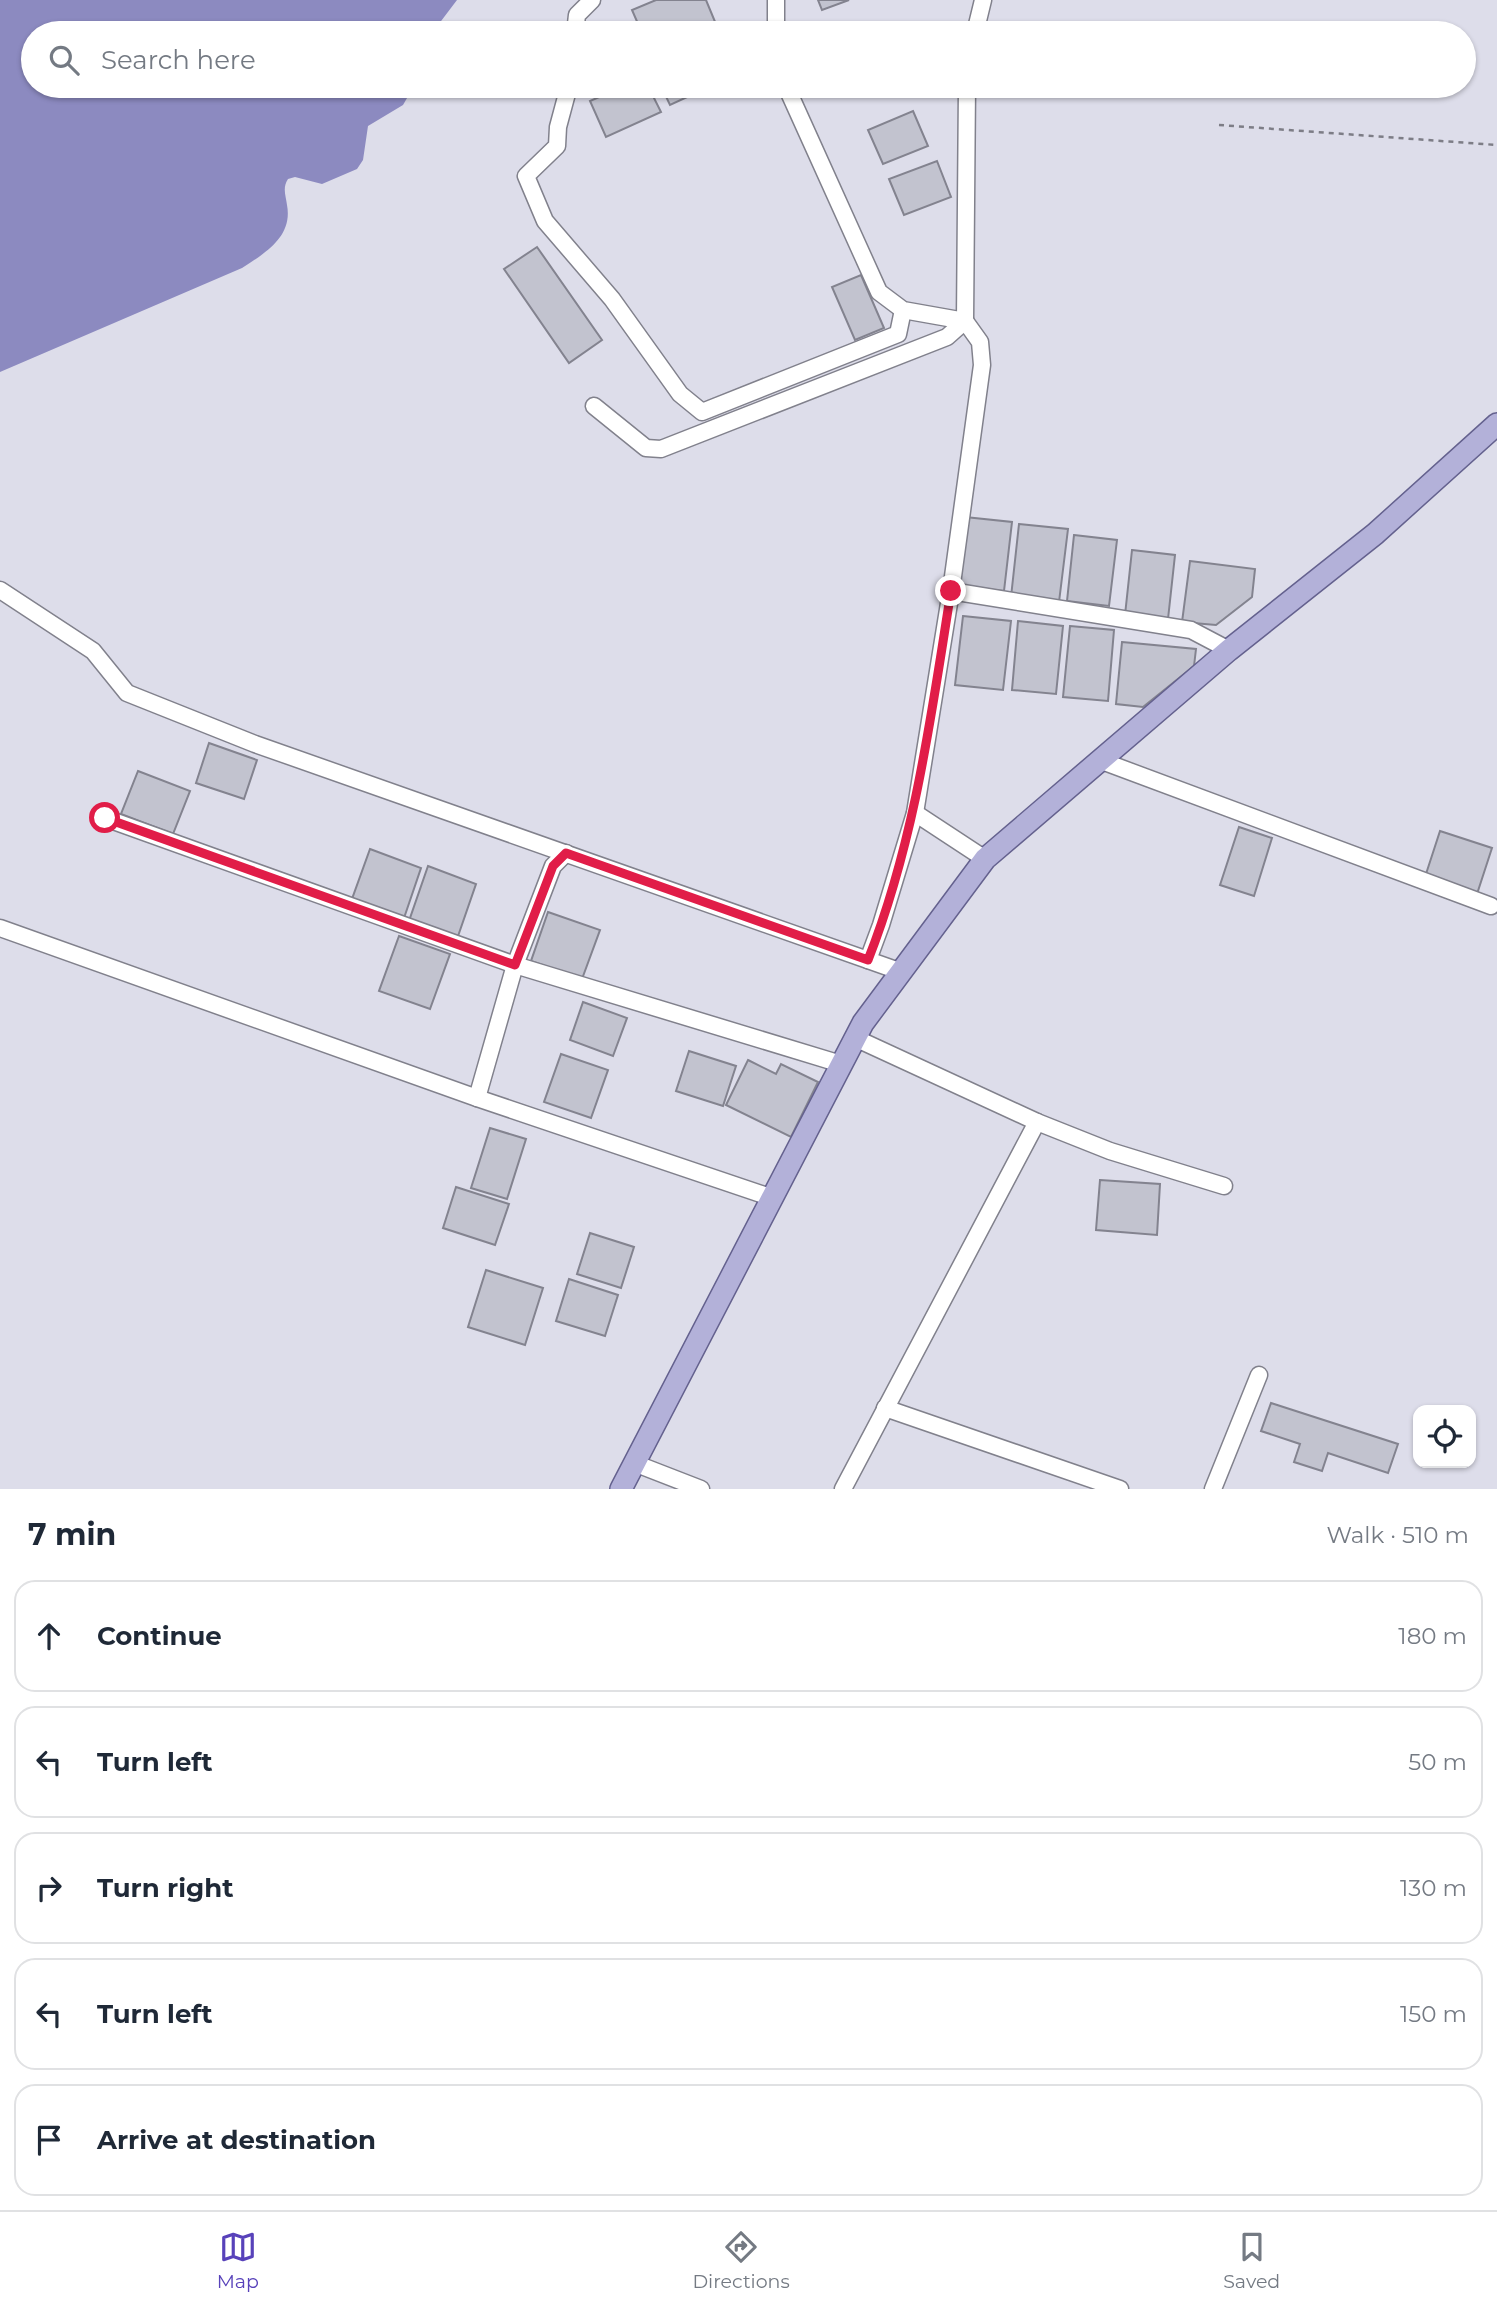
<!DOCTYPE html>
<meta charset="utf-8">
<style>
:root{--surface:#fff;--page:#f2f2f3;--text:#1f2937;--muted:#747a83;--line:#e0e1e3;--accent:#5842ba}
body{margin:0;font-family:Montserrat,sans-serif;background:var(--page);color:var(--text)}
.controls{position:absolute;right:21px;bottom:21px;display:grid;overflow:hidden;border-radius:14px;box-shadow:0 2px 5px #0004}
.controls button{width:63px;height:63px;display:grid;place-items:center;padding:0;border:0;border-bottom:2px solid var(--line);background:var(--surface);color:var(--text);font:35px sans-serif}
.stop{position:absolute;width:21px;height:21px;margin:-16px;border:5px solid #e11d48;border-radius:50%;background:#fff}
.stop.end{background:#e11d48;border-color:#fff;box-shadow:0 2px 7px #0008}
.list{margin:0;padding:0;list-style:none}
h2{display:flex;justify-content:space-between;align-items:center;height:91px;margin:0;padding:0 28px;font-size:30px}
h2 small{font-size:23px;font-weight:400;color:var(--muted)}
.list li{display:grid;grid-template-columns:46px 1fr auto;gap:21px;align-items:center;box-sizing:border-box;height:112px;margin:0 14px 14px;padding:0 14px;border:2px solid var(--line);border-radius:21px}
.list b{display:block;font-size:26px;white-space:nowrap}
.list em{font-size:23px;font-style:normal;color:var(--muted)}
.icon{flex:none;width:38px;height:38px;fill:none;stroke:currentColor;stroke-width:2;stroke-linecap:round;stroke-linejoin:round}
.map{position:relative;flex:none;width:1497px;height:1489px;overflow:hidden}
.search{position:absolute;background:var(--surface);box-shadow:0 2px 5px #0004;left:21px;right:21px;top:21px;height:77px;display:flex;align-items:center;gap:18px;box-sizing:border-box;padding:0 24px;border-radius:38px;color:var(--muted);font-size:26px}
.sheet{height:721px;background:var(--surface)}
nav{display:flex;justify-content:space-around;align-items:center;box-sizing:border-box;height:98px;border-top:2px solid var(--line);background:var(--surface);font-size:19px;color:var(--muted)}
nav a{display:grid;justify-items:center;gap:4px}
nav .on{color:var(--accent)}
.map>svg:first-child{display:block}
.water{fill:#8c8ac0}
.building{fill:#c2c3cf;stroke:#83838f;stroke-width:2}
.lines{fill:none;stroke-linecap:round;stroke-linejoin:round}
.minor-casing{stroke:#81818c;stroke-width:19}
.major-casing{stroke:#64618e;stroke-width:24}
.path{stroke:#7d7d86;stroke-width:2.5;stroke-dasharray:5 5;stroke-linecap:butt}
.minor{stroke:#fff;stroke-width:16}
.major{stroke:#b3b1d9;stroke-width:21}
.route{stroke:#e11d48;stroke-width:9}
</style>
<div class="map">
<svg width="1497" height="1489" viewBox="0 0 1497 1489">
<rect width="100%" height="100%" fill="#ddddea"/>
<path class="water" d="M0,0H457L432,33H33V86H414L403,105L368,126L363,160L357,169L322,184L295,177L288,179C282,188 286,196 287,205C293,237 265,253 242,268L0,372Z"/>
<g class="building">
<polygon points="656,0 706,0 718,29 707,33 642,33 632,10"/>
<polygon points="818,0 849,0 822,10"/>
<polygon points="624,86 648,86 661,112 606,137 590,101"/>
<polygon points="661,86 711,86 670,105"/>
<polygon points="913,111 928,146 883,164 868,130"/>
<polygon points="937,161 951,197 904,215 889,179"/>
<polygon points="537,247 602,340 569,363 504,269"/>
<polygon points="861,275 884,328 855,340 832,287"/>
<polygon points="965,517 1012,522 1004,591 957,586"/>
<polygon points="1019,524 1068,529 1059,602 1011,597"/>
<polygon points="1074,535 1117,540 1109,606 1067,601"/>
<polygon points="1132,550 1175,555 1168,619 1125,615"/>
<polygon points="1190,561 1255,569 1252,597 1216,625 1182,622"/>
<polygon points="963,616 1011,621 1003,690 955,685"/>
<polygon points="1018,621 1063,626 1056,694 1012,690"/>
<polygon points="1070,626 1114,630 1108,701 1063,697"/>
<polygon points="1122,642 1196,649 1194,666 1143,707 1116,704"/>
<polygon points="209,743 257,760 244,799 196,783"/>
<polygon points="138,771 190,791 173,834 121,814"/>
<polygon points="1239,827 1272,838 1254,896 1220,885"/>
<polygon points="1440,831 1492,848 1477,894 1425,877"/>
<polygon points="370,849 421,868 404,918 352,899"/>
<polygon points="428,866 476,884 457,939 409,921"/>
<polygon points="548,912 600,930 582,979 531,961"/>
<polygon points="399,936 450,954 430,1009 379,991"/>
<polygon points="583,1002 627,1018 613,1056 570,1040"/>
<polygon points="689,1051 736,1066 723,1106 676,1091"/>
<polygon points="561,1054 608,1070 591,1118 544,1102"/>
<polygon points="748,1060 776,1074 781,1064 818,1082 791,1137 726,1105"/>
<polygon points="490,1128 526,1139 507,1199 471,1188"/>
<polygon points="1100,1180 1160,1184 1157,1235 1096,1230"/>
<polygon points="456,1187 509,1204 495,1245 443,1228"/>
<polygon points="590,1233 634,1247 621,1288 577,1274"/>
<polygon points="486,1270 543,1288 525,1345 468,1327"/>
<polygon points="569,1279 618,1295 605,1336 556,1321"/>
<polygon points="1271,1403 1398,1444 1388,1473 1328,1453 1322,1471 1294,1462 1300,1444 1261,1431"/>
</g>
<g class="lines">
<g class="minor-casing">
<g id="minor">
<polyline points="575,33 577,15 592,0"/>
<polyline points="776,33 776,0"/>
<polyline points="975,33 983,0"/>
<polyline points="569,86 558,127 557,146 526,176 545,221 612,299 680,394 702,412 898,334 903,310"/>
<polyline points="786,86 879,292 903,310 965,321 980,342 982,365 951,591 915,813 881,925 868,960"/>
<polyline points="594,406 646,448 661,449 947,337 965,321 967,86"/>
<polyline points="0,590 93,651 127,693 255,744 899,971"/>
<polyline points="951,591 1191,630 1229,650"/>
<polyline points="1102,761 1491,906"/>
<polyline points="915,813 985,859"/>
<polyline points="105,818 515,965 841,1064"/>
<polyline points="0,928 477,1098 773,1198"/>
<polyline points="477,1098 515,965 553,866 566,853"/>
<polyline points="1037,1122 1110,1151 1224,1186"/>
<polyline points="885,1408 1120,1489"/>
<polyline points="634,1463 701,1489"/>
<polyline points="843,1489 1037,1122 855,1038"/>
<polyline points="1213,1489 1259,1375"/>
</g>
</g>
<g class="major-casing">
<polyline id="major" points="621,1489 863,1023 985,859 1229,650 1375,534 1497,424"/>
</g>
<polyline class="path" points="1219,125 1497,145"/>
<use href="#minor" class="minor"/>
<use href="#major" class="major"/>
</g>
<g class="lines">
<path class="route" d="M105,818L515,965L553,866L566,853L868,960C915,841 931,716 951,591"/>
</g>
</svg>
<div class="controls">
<button><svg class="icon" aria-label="locate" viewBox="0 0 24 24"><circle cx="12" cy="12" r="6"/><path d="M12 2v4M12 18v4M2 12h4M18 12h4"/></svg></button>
</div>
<div class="stop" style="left:105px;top:818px"></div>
<div class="stop end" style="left:951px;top:591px"></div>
<div class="search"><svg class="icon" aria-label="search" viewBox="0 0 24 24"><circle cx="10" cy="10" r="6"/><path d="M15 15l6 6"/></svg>Search here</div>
</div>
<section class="sheet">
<h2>7 min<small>Walk · 510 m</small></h2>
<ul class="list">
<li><svg class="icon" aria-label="ahead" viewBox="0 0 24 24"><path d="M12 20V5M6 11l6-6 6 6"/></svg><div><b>Continue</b></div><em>180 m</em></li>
<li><svg class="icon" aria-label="left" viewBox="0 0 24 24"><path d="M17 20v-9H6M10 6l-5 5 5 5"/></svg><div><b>Turn left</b></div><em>50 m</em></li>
<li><svg class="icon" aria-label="right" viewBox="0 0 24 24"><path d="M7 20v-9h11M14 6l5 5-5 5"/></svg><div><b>Turn right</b></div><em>130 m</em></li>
<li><svg class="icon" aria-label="left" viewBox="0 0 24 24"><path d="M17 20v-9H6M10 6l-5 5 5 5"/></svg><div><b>Turn left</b></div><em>150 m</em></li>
<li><svg class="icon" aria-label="arrive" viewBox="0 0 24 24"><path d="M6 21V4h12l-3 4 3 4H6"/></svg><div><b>Arrive at destination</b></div></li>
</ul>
</section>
<nav>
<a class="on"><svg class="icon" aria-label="map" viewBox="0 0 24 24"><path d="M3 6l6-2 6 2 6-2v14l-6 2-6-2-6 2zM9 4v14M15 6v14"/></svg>Map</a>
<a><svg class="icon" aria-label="directions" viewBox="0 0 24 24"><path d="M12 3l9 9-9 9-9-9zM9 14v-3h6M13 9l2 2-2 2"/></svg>Directions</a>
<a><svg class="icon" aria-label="saved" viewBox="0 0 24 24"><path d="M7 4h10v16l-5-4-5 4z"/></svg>Saved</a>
</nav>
